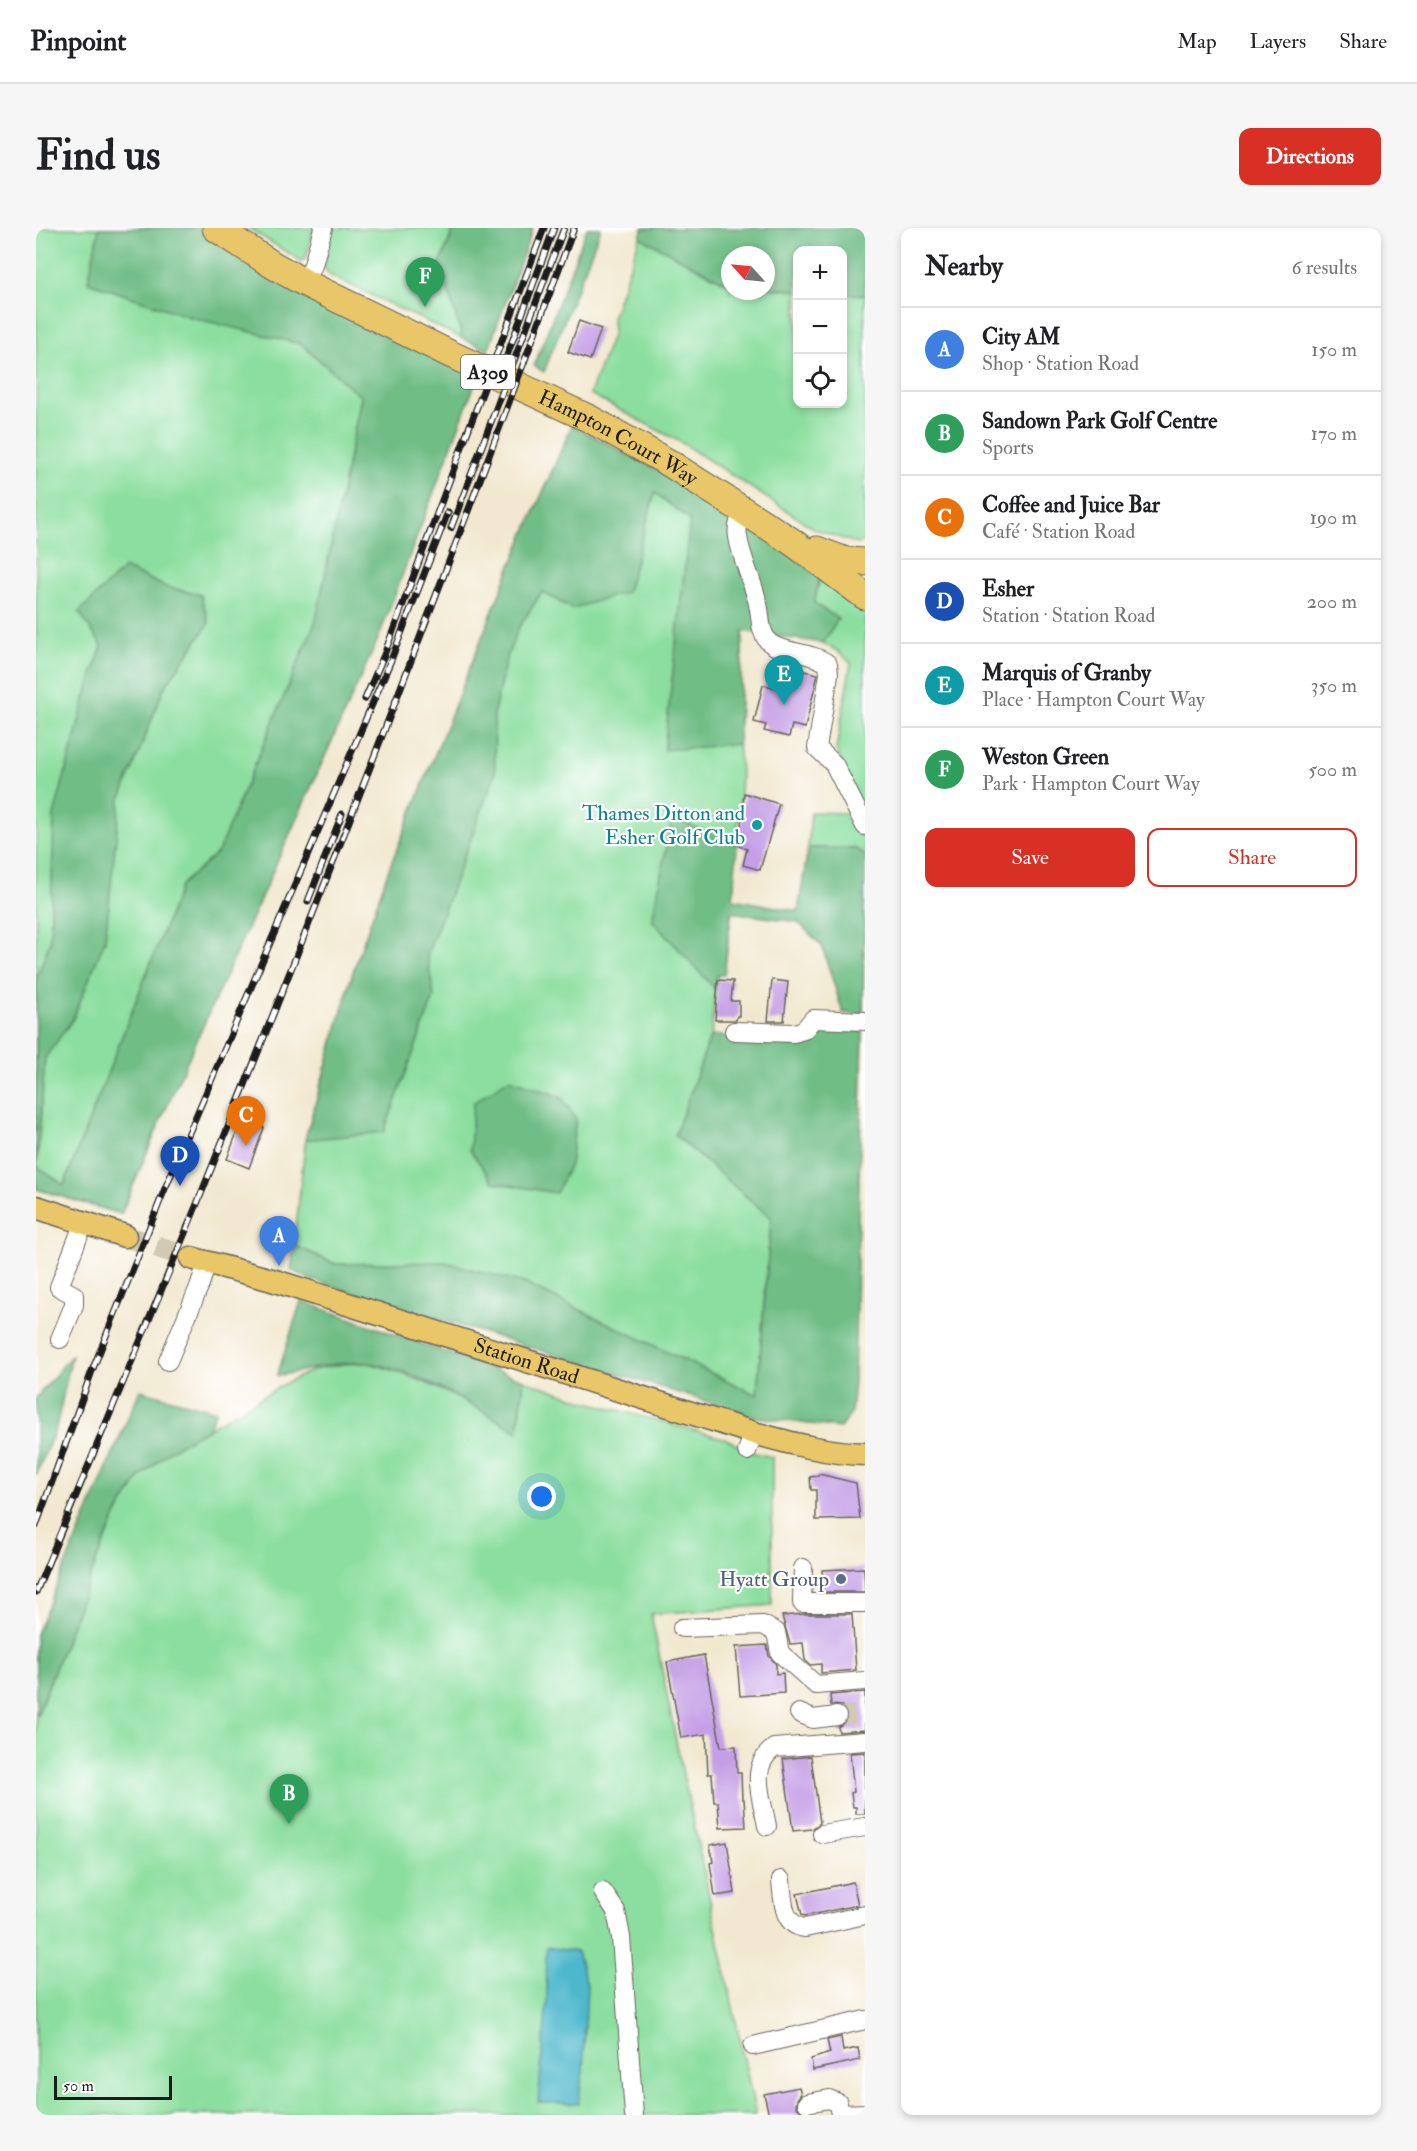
<!DOCTYPE html>
<meta charset="utf-8">
<style>
:root{--surface:#fff;--page:#f6f6f6;--text:#202124;--muted:#757577;--line:#e0e0e0;--accent:#d93025}
body{margin:0;font-family:"IM FELL Double Pica",serif;background:var(--page);color:var(--text)}
.controls{position:absolute;right:18px;top:18px;display:grid;overflow:hidden;border-radius:12px;box-shadow:0 3px 9px #0003}
.controls button{width:54px;height:54px;display:grid;place-items:center;padding:0;border:0;border-bottom:2px solid var(--line);background:var(--surface);color:var(--text);font:30px sans-serif}
.compass{position:absolute;left:685px;top:18px;width:54px;height:54px;border-radius:50%;background:var(--surface);box-shadow:0 3px 9px #0003;rotate:297deg}
.scale{position:absolute;left:18px;bottom:15px;width:118px;box-sizing:border-box;padding-left:6px;border:3px solid #1c1c1c;border-top:0;font-size:16px;line-height:21px;white-space:nowrap;color:#1c1c1c;-webkit-text-stroke:4px #fff;paint-order:stroke}
.you{position:absolute;left:506px;top:1269px;width:21px;height:21px;margin:-15px;border:4px solid #fff;border-radius:50%;background:#1a73e8;box-shadow:0 0 0 9px #1a73e833}
.badge{display:grid;place-items:center;width:39px;height:39px;border-radius:50%;background:var(--accent);color:#fff;font-size:20px;font-weight:700}
.pin{position:absolute;translate:-50% -50px;filter:drop-shadow(0 2px 3px #0008)}
.pin::after{content:'';position:absolute;top:32px;width:21px;height:18px;background:inherit;clip-path:polygon(0 0,100% 0,50% 100%)}
.list{margin:0;padding:0;list-style:none}
h2{display:flex;justify-content:space-between;align-items:center;height:78px;margin:0;padding:0 24px;font-size:26px}
h2 small{font-size:20px;font-weight:400;color:var(--muted)}
.list li{display:grid;grid-template-columns:39px 1fr auto;gap:18px;align-items:center;box-sizing:border-box;height:84px;padding:0 24px;border-top:2px solid var(--line)}
.list b{display:block;font-size:22px;white-space:nowrap}
.list p{margin:0;font-size:20px;white-space:nowrap;color:var(--muted)}
.list em{font-size:20px;font-style:normal;color:var(--muted)}
.actions{display:flex;gap:12px;padding:18px 24px}
.actions a{flex:1;padding:14px 0;border:2px solid var(--accent);border-radius:12px;text-align:center;font-size:21px;color:var(--accent)}
.actions .main{background:var(--accent);color:#fff}
.icon{flex:none;width:33px;height:33px;fill:none;stroke:currentColor;stroke-width:2;stroke-linecap:round;stroke-linejoin:round}
.map{position:relative;flex:none;width:829px;height:1887px;overflow:hidden;border-radius:12px}
header{display:flex;align-items:center;gap:36px;box-sizing:border-box;height:84px;padding:0 30px;background:var(--surface);border-bottom:2px solid var(--line)}
header strong{font-size:28px}
nav{display:flex;gap:33px;margin-inline-start:auto;font-size:21px}
.intro{display:flex;align-items:center;justify-content:space-between;box-sizing:border-box;height:144px;padding:0 36px}
h1{margin:0;font-size:42px}
.button{padding:15px 27px;border-radius:12px;background:var(--accent);color:#fff;font-size:21px;font-weight:700}
main{display:flex;gap:36px;padding:0 36px}
aside{flex:1;background:var(--surface);border-radius:12px;box-shadow:0 3px 9px #0003}
.map>svg:first-child{display:block}
.green{fill:#8bde9f;stroke:#547d5e;stroke-width:1.5}
.forest{fill:#70bd86;stroke:#466c51;stroke-width:1.5}
.water{fill:#4eb7cc;stroke:#356a74;stroke-width:1.5}
.building{fill:#c59fe6}
.lines{fill:none;stroke-linecap:round;stroke-linejoin:round}
.minor-tunnel{stroke:#d1c9b4;stroke-width:18;stroke-dasharray:18 9;stroke-linecap:butt}
.major-tunnel{stroke:#d1c9b4;stroke-width:22;stroke-dasharray:22 11;stroke-linecap:butt}
.minor-casing{stroke:#67635b;stroke-width:20}
.major-casing{stroke:#67635b;stroke-width:25}
.highway-casing{stroke:#67635b;stroke-width:29}
.minor{stroke:#fff;stroke-width:18}
.major{stroke:#e9c769;stroke-width:22}
.highway{stroke:#e9c769;stroke-width:27}
.rail-casing{stroke:#1c1c1c;stroke-width:7}
.rail{stroke:#fff;stroke-width:4.5;stroke-dasharray:14;stroke-linecap:butt}
.culture-dot{fill:#0f9aa8;stroke:#fff;stroke-width:2}
.service-dot{fill:#5c6f8a;stroke:#fff;stroke-width:2}
.labels{text-anchor:middle;dominant-baseline:central;stroke-width:4.5;stroke-linejoin:round;paint-order:stroke}
.shield{fill:#fff;stroke:#606060;stroke-width:1.5}
.shield-label{font-size:20px;font-weight:bold;fill:#1c1c1c}
.street-label{font-size:21px;fill:#1c1c1c;stroke:#fff}
.culture-label{font-size:21px;fill:#0d838f;stroke:#fff;text-anchor:end}
.service-label{font-size:21px;fill:#4e5e75;stroke:#fff;text-anchor:end}
</style>
<header>
<strong>Pinpoint</strong>
<nav><a>Map</a><a>Layers</a><a>Share</a></nav>
</header>
<div class="intro"><h1>Find us</h1><a class="button">Directions</a></div>
<main>
<div class="map">
<svg width="829" height="1887" viewBox="0 0 829 1887">
<rect width="100%" height="100%" fill="#fff"/>
<filter id="ink" filterUnits="userSpaceOnUse"><feTurbulence type="fractalNoise" baseFrequency=".0167" numOctaves="2"/><feDisplacementMap in="SourceGraphic" scale="12" xChannelSelector="R" yChannelSelector="G"/><feConvolveMatrix kernelMatrix="1 2 1 2 8 2 1 2 1" color-interpolation-filters="sRGB"/></filter>
<filter id="wash" filterUnits="userSpaceOnUse"><feTurbulence type="fractalNoise" baseFrequency=".008" numOctaves="4" result="noise"/><feDisplacementMap in="SourceGraphic" scale="24" xChannelSelector="R" yChannelSelector="G"/><feGaussianBlur stdDeviation="1.35" result="paint"/><feColorMatrix in="noise" values="0 0 0 0 0 0 0 0 0 0 0 0 0 0 0 0 0 1.4 0 .05"/><feComposite in="paint" operator="in"/></filter>
<g filter="url(#wash)">
<rect width="100%" height="100%" fill="#f1e8cf"/>
<g class="green">
<polygon points="0,0 168,0 442,148 85,986 0,961"/>
<polygon points="212,0 278,0 270,30 265,33"/>
<polygon points="297,0 418,0 404,36 427,111 293,47 288,39"/>
<polygon points="604,9 694,57 694,63 730,63 730,60 761,62 762,176 806,176 807,65 829,67 829,312 822,316 779,301 646,215 554,166 577,105 576,90"/>
<polygon points="540,211 692,292 707,403 702,516 705,543 704,569 697,671 688,747 681,747 675,807 640,907 735,990 721,1167 299,1036 258,1017 270,908 317,744 353,641 476,335"/>
<polygon points="785,345 820,371 829,383 829,585 800,522 815,435 802,423 787,415 802,391 778,375"/>
<polygon points="775,584 811,585 817,589 829,612 829,628 818,620 772,620"/>
<path d="M332,1135C387,1149 432,1175 482,1203L488,1152L548,1173L691,1211L711,1223L736,1229V1377L615,1386L641,1518L720,1887H0V1490L61,1331L81,1286L104,1249L136,1221L250,1155L277,1142L307,1136Z"/>
</g>
<g class="forest">
<polygon points="63,0 168,0 442,148 342,411 116,911 85,986 0,961 0,752 14,713 18,587 54,453 66,418 43,384 88,340 130,359 165,367 173,395 128,460 84,573 69,712 37,791 9,830 1,938 28,957 145,657 182,624 280,392 325,169 265,116 154,89 52,54"/>
<polygon points="418,0 497,0 452,122 427,111 404,36"/>
<polygon points="551,0 565,0 508,144 498,138"/>
<polygon points="607,0 829,0 829,67 807,65 806,22 762,22 761,62 730,60 730,27 694,27 694,57 604,9"/>
<polygon points="536,197 647,255 785,345 778,375 802,391 787,415 707,403 702,516 628,522 654,292 619,265 591,364 536,381 506,364 483,399 470,431 458,484 459,546 391,727 398,769 348,904 269,912 317,744 353,641 476,335"/>
<polygon points="636,590 701,617 697,671 762,683 772,620 819,620 829,628 827,787 807,785 786,718 762,694 695,684 688,747 681,747 679,761 616,692"/>
<polygon points="782,798 827,803 818,1154 815,1186 804,1200 721,1189 273,1051 255,1042 258,1017 299,1036 409,1034 488,1055 721,1167 735,990 639,907 675,807 753,815"/>
<polygon points="473,851 525,869 540,891 534,937 520,965 457,954 434,922 437,875"/>
<path d="M265,1073L488,1152L482,1204C441,1180 379,1141 332,1135C303,1132 270,1143 241,1148Z"/>
<polygon points="36,1127 20,1200 0,1247 0,1170"/>
<polygon points="104,1162 180,1183 172,1201 136,1221 104,1249 81,1286 61,1331 0,1490 0,1406"/>
</g>
<polygon class="water" points="510,1719 541,1724 551,1756 547,1843 542,1876 502,1874 511,1774"/>
<g id="blocks">
<g class="building">
<polygon points="543,93 565,101 554,132 532,124"/>
<polygon points="746,438 782,446 769,500 756,497 753,509 728,503 730,497 718,494 727,457 741,460"/>
<polygon points="708,565 743,576 724,642 707,637 711,621 703,618"/>
<polygon points="682,752 697,753 695,773 703,773 703,788 701,788 700,792 679,792"/>
<polygon points="736,752 752,754 748,793 732,793"/>
<polygon points="206,891 228,900 213,940 191,931"/>
<polygon points="783,1246 820,1255 824,1291 780,1292 780,1262 775,1262 774,1249 782,1248"/>
<polygon points="828,1340 829,1364 787,1364 786,1342"/>
<polygon points="769,1386 816,1386 820,1442 785,1445 785,1436 774,1437 769,1432 767,1415 754,1416 746,1388"/>
<polygon points="731,1417 733,1428 740,1436 740,1446 747,1445 748,1465 704,1468 700,1419"/>
<polygon points="668,1427 685,1519 700,1518 701,1545 705,1545 706,1571 708,1571 710,1599 684,1600 682,1574 678,1574 676,1546 672,1546 670,1506 645,1510 631,1434"/>
<polygon points="829,1464 829,1502 803,1504 802,1499 811,1493 812,1486 806,1478 795,1477 794,1467"/>
<polygon points="829,1524 829,1586 820,1586 820,1579 817,1579 815,1565 818,1564 814,1525"/>
<polygon points="775,1528 784,1595 776,1601 757,1603 747,1531"/>
<polygon points="691,1614 699,1665 679,1668 674,1635 677,1634 674,1617"/>
<polygon points="817,1654 822,1677 769,1688 766,1687 761,1666"/>
<polygon points="805,1809 807,1823 822,1820 824,1832 777,1842 775,1831 794,1825 791,1812"/>
<polygon points="763,1859 765,1866 761,1871 760,1878 769,1887 733,1887 728,1866"/>
</g>
</g>
</g>
<g filter="url(#ink)">
<use href="#blocks" fill-opacity="0" stroke="#67635b" stroke-width="1.5"/>
<g class="lines">
<polyline class="minor-tunnel" points="801,1488 829,1485"/>
<polyline class="major-tunnel" points="89,1008 155,1030"/>
<g class="minor-casing">
<g id="minor">
<polyline points="269,55 277,37 287,0"/>
<path d="M708,282C703,291 700,299 702,309C706,334 719,357 723,381C725,392 724,403 732,413C742,425 776,423 792,436L793,446L781,520L798,536L829,598"/>
<polyline points="698,803 758,805 768,802 777,791 829,793"/>
<polyline points="24,1111 38,1077 38,1067 23,1059 48,994"/>
<polyline points="132,1133 163,1059 171,1035"/>
<polyline points="711,1223 718,1205"/>
<polyline points="767,1340 766,1375 829,1375"/>
<polyline points="646,1400 727,1397 740,1404 744,1425 780,1457 829,1453"/>
<polyline points="763,1485 777,1491 801,1488"/>
<path d="M731,1598C726,1570 712,1539 738,1520L829,1513"/>
<polyline points="786,1606 829,1599"/>
<path d="M745,1652C747,1671 746,1698 769,1700L829,1687"/>
<polyline points="567,1664 580,1683 585,1709 598,1887"/>
<polyline points="717,1818 829,1792"/>
<polyline points="771,1875 793,1871 802,1875 803,1882 807,1886 829,1885"/>
</g>
</g>
<g class="major-casing">
<g id="major">
<polyline points="0,979 89,1008"/>
<path id="s1" d="M155,1030L236,1052L718,1205C754,1215 791,1225 829,1226"/>
</g>
</g>
<g class="highway-casing">
<g id="highway">
<path id="s2" d="M180,0L237,37L269,55L414,126L554,191L633,235L755,313L829,368"/>
<polyline points="781,322 810,333 829,334"/>
</g>
</g>
<use href="#minor" class="minor"/>
<use href="#major" class="major"/>
<use href="#highway" class="highway"/>
<g class="rail-casing">
<g id="rail">
<polyline points="466,141 518,0"/>
<polyline points="415,300 528,0"/>
<polyline points="329,471 348,427 508,0"/>
<polyline points="272,673 306,586"/>
<polyline points="0,1298 56,1143 128,963 355,432 412,284"/>
<path d="M0,1364C53,1234 108,1106 161,976C292,653 417,327 538,0"/>
</g>
</g>
<use href="#rail" class="rail"/>
</g>
</g>
<circle class="culture-dot" cx="721" cy="597" r="6"/>
<circle class="service-dot" cx="805" cy="1351" r="6"/>
<g class="labels">
<rect class="shield" x="425" y="127" width="54" height="34" rx="4.5"/>
<g class="shield-label">
<text x="452" y="144">A309</text>
</g>
<g class="street-label">
<text stroke="none"><textPath href="#s2" startOffset="454">Hampton Court Way</textPath></text>
<text stroke="none"><textPath href="#s1" startOffset="351">Station Road</textPath></text>
</g>
<g class="culture-label">
<text x="709" y="585">Thames Ditton and<tspan x="709" dy="24">Esher Golf Club</tspan></text>
</g>
<g class="service-label">
<text x="793" y="1351">Hyatt Group</text>
</g>
</g>
</svg>
<div class="controls">
<button>+</button>
<button>−</button>
<button><svg class="icon" aria-label="locate" viewBox="0 0 24 24"><circle cx="12" cy="12" r="6"/><path d="M12 2v4M12 18v4M2 12h4M18 12h4"/></svg></button>
</div>
<svg class="compass" viewBox="-18 -18 36 36"><path d="M0-13l5 13h-10z" fill="#e53935"/><path d="M0 13l5-13h-10z" fill="#757577"/></svg>
<div class="scale">50 m</div>
<div class="you"></div>
<div class="pin badge" style="left:243px;top:1038px;background:#3f7fe0">A</div>
<div class="pin badge" style="left:253px;top:1596px;background:#2e9e5b">B</div>
<div class="pin badge" style="left:210px;top:918px;background:#e8710a">C</div>
<div class="pin badge" style="left:144px;top:958px;background:#1a4fb4">D</div>
<div class="pin badge" style="left:748px;top:477px;background:#0f9aa8">E</div>
<div class="pin badge" style="left:389px;top:79px;background:#2e9e5b">F</div>
</div>
<aside>
<h2>Nearby<small>6 results</small></h2>
<ul class="list">
<li><span class="badge" style="background:#3f7fe0">A</span><div><b>City AM</b><p>Shop · Station Road</p></div><em>150 m</em></li>
<li><span class="badge" style="background:#2e9e5b">B</span><div><b>Sandown Park Golf Centre</b><p>Sports</p></div><em>170 m</em></li>
<li><span class="badge" style="background:#e8710a">C</span><div><b>Coffee and Juice Bar</b><p>Café · Station Road</p></div><em>190 m</em></li>
<li><span class="badge" style="background:#1a4fb4">D</span><div><b>Esher</b><p>Station · Station Road</p></div><em>200 m</em></li>
<li><span class="badge" style="background:#0f9aa8">E</span><div><b>Marquis of Granby</b><p>Place · Hampton Court Way</p></div><em>350 m</em></li>
<li><span class="badge" style="background:#2e9e5b">F</span><div><b>Weston Green</b><p>Park · Hampton Court Way</p></div><em>500 m</em></li>
</ul>
<div class="actions"><a class="main">Save</a><a>Share</a></div>
</aside>
</main>
